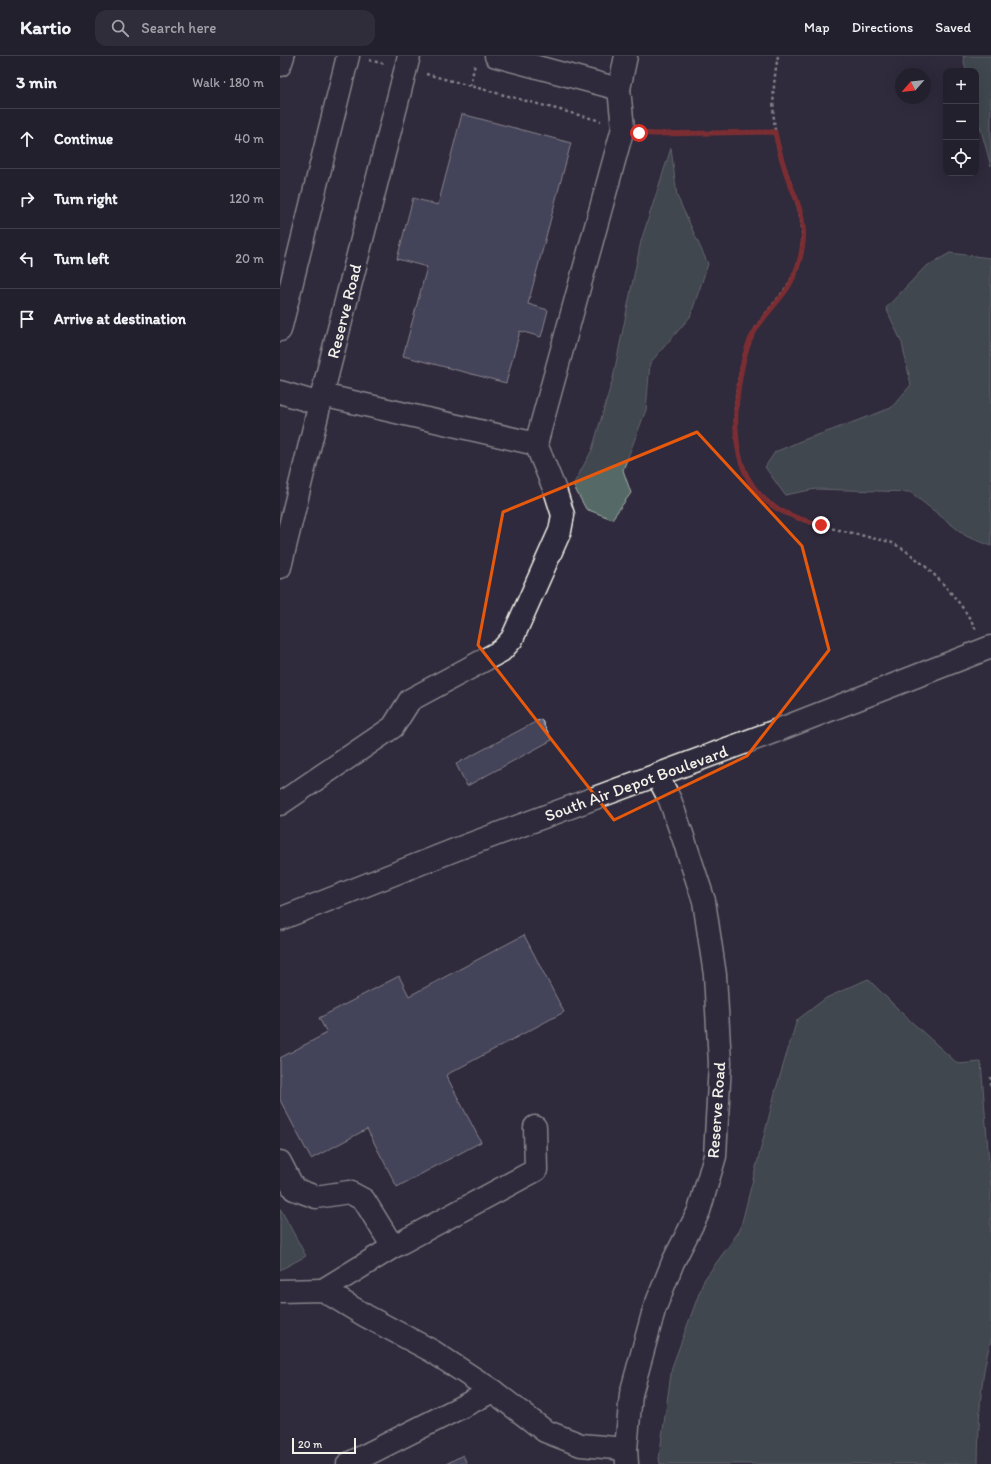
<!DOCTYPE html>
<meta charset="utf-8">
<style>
:root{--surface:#23202e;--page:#2f2d3a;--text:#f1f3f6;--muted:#a3a3aa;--line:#403e4a}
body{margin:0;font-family:Itim,sans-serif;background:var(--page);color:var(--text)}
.controls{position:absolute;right:12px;top:12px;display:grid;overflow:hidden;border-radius:8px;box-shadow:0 4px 16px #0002}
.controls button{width:36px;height:36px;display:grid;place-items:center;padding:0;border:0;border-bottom:1px solid var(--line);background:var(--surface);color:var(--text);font:20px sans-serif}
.compass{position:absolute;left:615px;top:12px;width:36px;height:36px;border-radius:50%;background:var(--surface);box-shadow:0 4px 16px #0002;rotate:242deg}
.scale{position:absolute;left:12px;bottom:10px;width:64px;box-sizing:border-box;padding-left:4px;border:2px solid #f4f1e8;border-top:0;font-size:11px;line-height:14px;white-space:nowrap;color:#f4f1e8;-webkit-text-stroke:3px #2f2a3d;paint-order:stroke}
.stop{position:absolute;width:12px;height:12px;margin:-9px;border:3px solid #d93025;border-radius:50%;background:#fff}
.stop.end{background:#d93025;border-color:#fff;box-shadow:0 1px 4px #0008}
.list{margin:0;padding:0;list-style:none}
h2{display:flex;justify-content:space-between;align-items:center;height:52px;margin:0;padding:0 16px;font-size:17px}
h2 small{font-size:13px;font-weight:400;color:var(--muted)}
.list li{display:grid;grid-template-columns:26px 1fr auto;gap:12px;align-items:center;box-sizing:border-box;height:60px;padding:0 16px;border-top:1px solid var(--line)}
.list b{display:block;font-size:15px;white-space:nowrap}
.list em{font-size:13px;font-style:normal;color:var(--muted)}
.icon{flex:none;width:22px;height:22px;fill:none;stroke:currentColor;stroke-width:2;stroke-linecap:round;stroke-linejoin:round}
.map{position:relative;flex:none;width:711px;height:1408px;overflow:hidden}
header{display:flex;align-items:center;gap:24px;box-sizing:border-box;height:56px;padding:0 20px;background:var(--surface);border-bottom:1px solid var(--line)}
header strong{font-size:19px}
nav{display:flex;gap:22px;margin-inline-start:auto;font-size:14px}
.search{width:280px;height:36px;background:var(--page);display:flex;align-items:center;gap:10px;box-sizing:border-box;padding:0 14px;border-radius:12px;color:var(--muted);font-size:15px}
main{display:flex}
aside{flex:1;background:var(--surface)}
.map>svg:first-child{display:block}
.green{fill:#546a66;stroke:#a4aea7}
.building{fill:#5c627e;stroke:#f4f1e8}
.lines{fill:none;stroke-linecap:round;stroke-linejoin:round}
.minor-casing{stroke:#f4f1e8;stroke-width:25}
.path{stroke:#f4f1e8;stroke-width:2.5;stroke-dasharray:3 3;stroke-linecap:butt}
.minor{stroke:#2f2a3d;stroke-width:22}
.route{stroke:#d93025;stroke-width:5}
.marked{fill:none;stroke:#e8590c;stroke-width:3;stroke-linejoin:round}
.labels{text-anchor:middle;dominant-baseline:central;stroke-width:3;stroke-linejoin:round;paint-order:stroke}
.street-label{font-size:17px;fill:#f4f1e8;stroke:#2f2a3d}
</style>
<header>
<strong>Kartio</strong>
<div class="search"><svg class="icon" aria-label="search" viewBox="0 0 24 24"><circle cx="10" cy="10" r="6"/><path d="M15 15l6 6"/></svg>Search here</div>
<nav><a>Map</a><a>Directions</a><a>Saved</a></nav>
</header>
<main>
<aside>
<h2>3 min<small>Walk · 180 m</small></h2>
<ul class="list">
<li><svg class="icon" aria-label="ahead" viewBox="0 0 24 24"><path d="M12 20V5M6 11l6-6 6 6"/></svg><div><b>Continue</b></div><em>40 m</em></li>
<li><svg class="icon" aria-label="right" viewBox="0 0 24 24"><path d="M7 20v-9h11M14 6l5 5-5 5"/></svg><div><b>Turn right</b></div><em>120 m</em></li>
<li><svg class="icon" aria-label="left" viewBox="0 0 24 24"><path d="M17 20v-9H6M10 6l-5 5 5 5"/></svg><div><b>Turn left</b></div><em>20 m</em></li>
<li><svg class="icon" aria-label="arrive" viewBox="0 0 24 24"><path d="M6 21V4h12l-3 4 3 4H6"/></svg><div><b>Arrive at destination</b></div></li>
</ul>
</aside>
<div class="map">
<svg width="711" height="1408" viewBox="0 0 711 1408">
<rect width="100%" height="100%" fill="#2f2a3d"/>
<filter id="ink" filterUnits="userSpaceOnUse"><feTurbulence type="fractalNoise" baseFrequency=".025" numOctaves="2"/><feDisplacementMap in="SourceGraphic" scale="8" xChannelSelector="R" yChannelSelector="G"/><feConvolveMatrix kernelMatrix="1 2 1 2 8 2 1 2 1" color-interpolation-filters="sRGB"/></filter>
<g filter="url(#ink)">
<g class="green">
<polygon points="683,0 711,0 711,110 696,56 696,15 686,15"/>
<polygon points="391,92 397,140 428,208 410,261 370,307 366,354 343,414 351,437 332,463 306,453 293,429 312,394 333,322 361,185"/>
<polygon points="670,197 710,202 711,200 711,490 686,480 630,436 536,433 505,439 485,411 495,396 523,384 552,374 611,352 631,329 622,287 606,252 645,211"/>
<path d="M588,923L625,960L678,1008L701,1006L711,1131V1284C699,1323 699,1368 698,1408H380L379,1402L392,1311L424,1224L460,1174L496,1033L517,964L546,942Z"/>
<polygon points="0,1152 26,1200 0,1214"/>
</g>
<g class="building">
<polygon points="182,58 291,87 248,248 268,254 261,281 240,275 226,327 123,300 147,211 117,203 133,142 158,149"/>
<polygon points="261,663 272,684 187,730 176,708"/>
<polygon points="244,879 284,956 166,1019 201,1086 117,1131 87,1073 31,1103 0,1044 0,1002 47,977 39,962 119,920 129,940"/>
<polygon points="183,1399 187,1408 166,1408"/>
</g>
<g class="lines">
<g class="minor-casing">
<g id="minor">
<polyline points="216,0 339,33"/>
<polyline points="0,9 3,0"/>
<polyline points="0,274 68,0"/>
<polyline points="0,336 40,348"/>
<polyline points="42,339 256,388 343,72 339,33 346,0"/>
<polyline points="0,511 42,339 129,0"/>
<polyline points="0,748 113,671 130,644 221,595 232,583 280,475 283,459 276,437 256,388"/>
<polyline points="0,863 177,793 493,676 711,591"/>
<polyline points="0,1106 14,1133 36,1141 69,1136 84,1144 113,1191"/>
<polyline points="43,1234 113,1191 256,1114 255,1071"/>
<polyline points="0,1235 43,1234 86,1260 152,1295 213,1335 265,1375 301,1389 346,1393"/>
<polyline points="68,1408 213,1335"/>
<polyline points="347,1408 346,1393 351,1338 374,1254 393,1206 419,1155 435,1100 440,1007 435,919 424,845 403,781 390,744 377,719"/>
</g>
</g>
<g class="path">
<path d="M498,0C492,31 491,68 500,98C510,131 525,154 522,190C520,223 497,241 480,266C454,305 445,387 471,427C496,466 548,470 588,481C595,483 603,484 610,486C640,499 682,544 696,574"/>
<polyline points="89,4 105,8"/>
<polyline points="146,18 321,65"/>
<polyline points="190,30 195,8"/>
<polyline points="364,77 374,78 495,76"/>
<polyline points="711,1021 711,1033"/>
</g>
<use href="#minor" class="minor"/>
</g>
</g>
<g class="lines" filter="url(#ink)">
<path class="route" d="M359,77L374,78L495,76C498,91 502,105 507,120C510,129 515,138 518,148C523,162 525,178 522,193C520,205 515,219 509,230C497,249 479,263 470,284C465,296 462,310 460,322C452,366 452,419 490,448C505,459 524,464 541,469"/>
</g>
<path d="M0 0H711V1408H0ZM417,376L522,490L549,594L467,700L334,764L198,589L223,456Z" fill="#2f2a3d" fill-opacity=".55" fill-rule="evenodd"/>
<path class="marked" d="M417,376L522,490L549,594L467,700L334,764L198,589L223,456Z"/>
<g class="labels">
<g class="street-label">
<text transform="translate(64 255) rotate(-76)">Reserve Road</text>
<text transform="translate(356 727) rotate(-20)">South Air Depot Boulevard</text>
<text transform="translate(436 1054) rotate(-86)">Reserve Road</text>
</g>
</g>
</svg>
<div class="controls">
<button>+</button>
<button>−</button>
<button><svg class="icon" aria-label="locate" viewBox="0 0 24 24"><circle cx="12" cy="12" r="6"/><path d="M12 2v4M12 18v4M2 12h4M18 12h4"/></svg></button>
</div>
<svg class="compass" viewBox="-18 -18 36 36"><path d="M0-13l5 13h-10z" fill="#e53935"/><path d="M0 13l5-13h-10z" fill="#a3a3aa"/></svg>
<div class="scale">20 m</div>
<div class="stop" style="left:359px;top:77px"></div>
<div class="stop end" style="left:541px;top:469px"></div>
</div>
</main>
